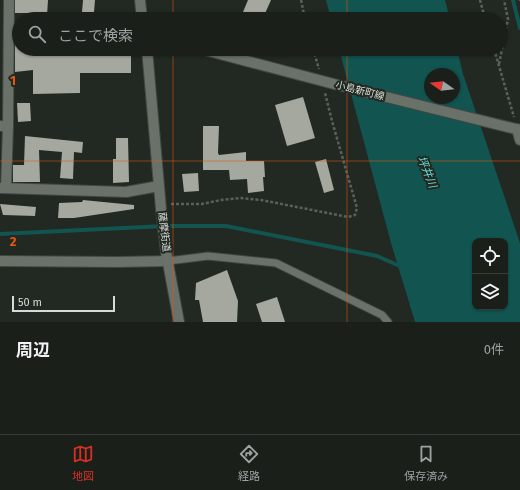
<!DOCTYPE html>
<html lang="ja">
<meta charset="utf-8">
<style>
:root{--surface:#1a1f1a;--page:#232723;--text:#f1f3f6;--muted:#9fa2a2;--line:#383d39;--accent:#d93025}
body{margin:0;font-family:"Fira Sans","Noto Sans JP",sans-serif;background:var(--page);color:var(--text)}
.controls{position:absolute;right:12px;bottom:12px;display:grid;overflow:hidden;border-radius:8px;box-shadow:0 1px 3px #0004}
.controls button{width:36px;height:36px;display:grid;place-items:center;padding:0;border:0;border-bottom:1px solid var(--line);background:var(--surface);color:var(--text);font:20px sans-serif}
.compass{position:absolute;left:424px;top:68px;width:36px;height:36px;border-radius:50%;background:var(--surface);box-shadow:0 1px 3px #0004;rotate:284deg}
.scale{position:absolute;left:12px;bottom:10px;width:103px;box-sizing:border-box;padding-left:4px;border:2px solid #d7dbd7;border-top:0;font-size:11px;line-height:14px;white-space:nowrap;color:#d7dbd7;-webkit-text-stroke:3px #222922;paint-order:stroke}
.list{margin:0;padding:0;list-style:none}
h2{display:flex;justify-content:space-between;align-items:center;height:52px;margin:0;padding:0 16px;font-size:17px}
h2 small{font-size:13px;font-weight:400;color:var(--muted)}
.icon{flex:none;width:22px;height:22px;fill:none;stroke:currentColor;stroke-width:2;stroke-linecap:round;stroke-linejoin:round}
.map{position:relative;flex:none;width:520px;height:322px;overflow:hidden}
.search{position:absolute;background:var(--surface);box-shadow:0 1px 3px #0004;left:12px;right:12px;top:12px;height:44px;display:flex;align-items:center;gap:10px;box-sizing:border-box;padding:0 14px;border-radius:22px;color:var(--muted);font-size:15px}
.sheet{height:112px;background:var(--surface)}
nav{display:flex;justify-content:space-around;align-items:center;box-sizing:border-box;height:56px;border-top:1px solid var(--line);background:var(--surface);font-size:11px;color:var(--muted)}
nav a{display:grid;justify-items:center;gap:2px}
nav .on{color:var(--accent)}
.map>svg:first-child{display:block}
.water{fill:#115450;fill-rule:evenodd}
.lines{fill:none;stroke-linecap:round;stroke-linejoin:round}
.stream{stroke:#115450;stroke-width:4}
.building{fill:#a4a89e}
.service-casing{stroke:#414641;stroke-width:9}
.minor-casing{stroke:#414641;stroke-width:12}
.tertiary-casing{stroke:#414641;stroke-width:12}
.secondary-casing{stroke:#414641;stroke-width:12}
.path{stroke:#5a605a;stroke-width:2.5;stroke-dasharray:3 2;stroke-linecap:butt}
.service{stroke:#697169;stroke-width:7}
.minor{stroke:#697169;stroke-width:10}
.tertiary{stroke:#697169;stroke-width:10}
.secondary{stroke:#697169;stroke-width:10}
.grid{fill:none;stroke:#e8590c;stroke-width:1;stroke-opacity:0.55}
.labels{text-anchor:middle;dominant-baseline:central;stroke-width:4;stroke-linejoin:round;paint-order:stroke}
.street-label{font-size:10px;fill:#d7dbd7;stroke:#222922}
.water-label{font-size:11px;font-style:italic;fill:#67e1d8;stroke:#222922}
.grid-label{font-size:13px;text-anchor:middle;font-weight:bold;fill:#e8590c;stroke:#222922;stroke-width:4;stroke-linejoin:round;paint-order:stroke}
</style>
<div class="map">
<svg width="520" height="322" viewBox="0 0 520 322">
<rect width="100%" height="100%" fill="#222922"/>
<g class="water">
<polygon points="326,0 445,0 450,19 331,19"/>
<path d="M339,49H457L463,74L520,243V322H415L391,243ZM430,74H454V98H430ZM475,241H505V307H475Z"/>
</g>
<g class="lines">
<g class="stream">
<polyline points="513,0 520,28"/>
<polyline points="0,234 165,226 226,226 377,256 402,267"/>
</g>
</g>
<g class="building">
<polygon points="15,0 48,0 47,16 34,16 34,13 15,13"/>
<polygon points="83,0 95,0 94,12 82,12"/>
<polygon points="248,0 271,0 263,18 243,12"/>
<polygon points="15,45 19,45 19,49 131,49 131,73 80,73 80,93 33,94 33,70 15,72"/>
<polygon points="303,97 315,138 287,146 275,105"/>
<polygon points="17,103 30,103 31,121 18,122"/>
<polygon points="203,126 219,126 218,153 219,155 246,152 246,161 264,161 265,177 263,177 264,191 248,193 247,179 230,180 229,170 203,170"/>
<polygon points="25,136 83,142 82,153 74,152 73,179 60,178 62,152 39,150 40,182 13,182 13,165 24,165"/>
<polygon points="116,138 128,138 129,182 113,183 113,159 116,159"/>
<polygon points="326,159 334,190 324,193 315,162"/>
<polygon points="198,173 199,191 184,192 182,174"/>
<polygon points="83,200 134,205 134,209 74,218 58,218 59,203 82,202"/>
<polygon points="0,204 36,207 35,216 3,215"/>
<polygon points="227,270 238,301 237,322 203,322 199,300 195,300 196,283"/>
<polygon points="277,297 285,322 262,322 256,304"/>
</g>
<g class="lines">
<g class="service-casing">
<polyline id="service" points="168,261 208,256 276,263 382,315 388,322"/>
</g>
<g class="minor-casing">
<g id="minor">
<polyline points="0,126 8,126 6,188"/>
<polyline points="8,126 9,0"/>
<polyline points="517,129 520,140"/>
<polyline points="0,188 126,192 159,186"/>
<polyline points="0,261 118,262 168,261"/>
</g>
</g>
<g class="tertiary-casing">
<polyline id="tertiary" points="147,49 161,209 166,252 179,322"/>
</g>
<g class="secondary-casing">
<g id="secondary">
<polyline points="140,0 142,19"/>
<polyline points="201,49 334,84 520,130"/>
</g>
</g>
<g class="path">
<polyline points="301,0 305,19"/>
<polyline points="480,0 485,19"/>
<polyline points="520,0 520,1"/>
<polyline points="313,49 319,69"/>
<polyline points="494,49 514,117"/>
<polyline points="499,64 508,19 504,0"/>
<polyline points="171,204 202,204 221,200 241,198 261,200 348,217 355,215 357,208 332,121 325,93"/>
</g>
<use href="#service" class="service"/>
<use href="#minor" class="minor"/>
<use href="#tertiary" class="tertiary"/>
<use href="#secondary" class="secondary"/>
</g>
<path class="grid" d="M173,0V19M347,0V19M173,49V322M347,49V322M0,161H520"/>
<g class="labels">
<g class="street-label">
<text transform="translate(360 91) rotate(14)">小島新町線</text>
<text transform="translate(164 232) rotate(83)">薩摩街道</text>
</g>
<g class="water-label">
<text transform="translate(427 172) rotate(68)">坪井川</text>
</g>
</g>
<g class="grid-label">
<text x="13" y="85">1</text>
<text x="13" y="246">2</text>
</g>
</svg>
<div class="controls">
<button><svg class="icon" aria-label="locate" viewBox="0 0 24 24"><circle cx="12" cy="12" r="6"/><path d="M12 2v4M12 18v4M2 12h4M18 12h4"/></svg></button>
<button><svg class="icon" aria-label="layers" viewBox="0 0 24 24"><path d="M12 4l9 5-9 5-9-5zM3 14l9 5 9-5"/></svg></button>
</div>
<svg class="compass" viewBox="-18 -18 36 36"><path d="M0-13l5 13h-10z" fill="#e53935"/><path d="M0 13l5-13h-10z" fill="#9fa2a2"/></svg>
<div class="scale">50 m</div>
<div class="search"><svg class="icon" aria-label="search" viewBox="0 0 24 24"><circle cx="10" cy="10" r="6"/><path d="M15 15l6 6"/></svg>ここで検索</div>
</div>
<section class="sheet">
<h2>周辺<small>0件</small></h2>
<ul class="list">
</ul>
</section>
<nav>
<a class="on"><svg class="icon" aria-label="map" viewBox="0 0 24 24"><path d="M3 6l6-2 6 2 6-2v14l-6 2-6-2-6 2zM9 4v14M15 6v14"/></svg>地図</a>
<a><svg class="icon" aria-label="directions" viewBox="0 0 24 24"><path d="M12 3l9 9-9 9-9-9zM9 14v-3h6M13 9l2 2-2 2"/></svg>経路</a>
<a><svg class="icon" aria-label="saved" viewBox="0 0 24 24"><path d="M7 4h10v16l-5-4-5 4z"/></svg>保存済み</a>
</nav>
